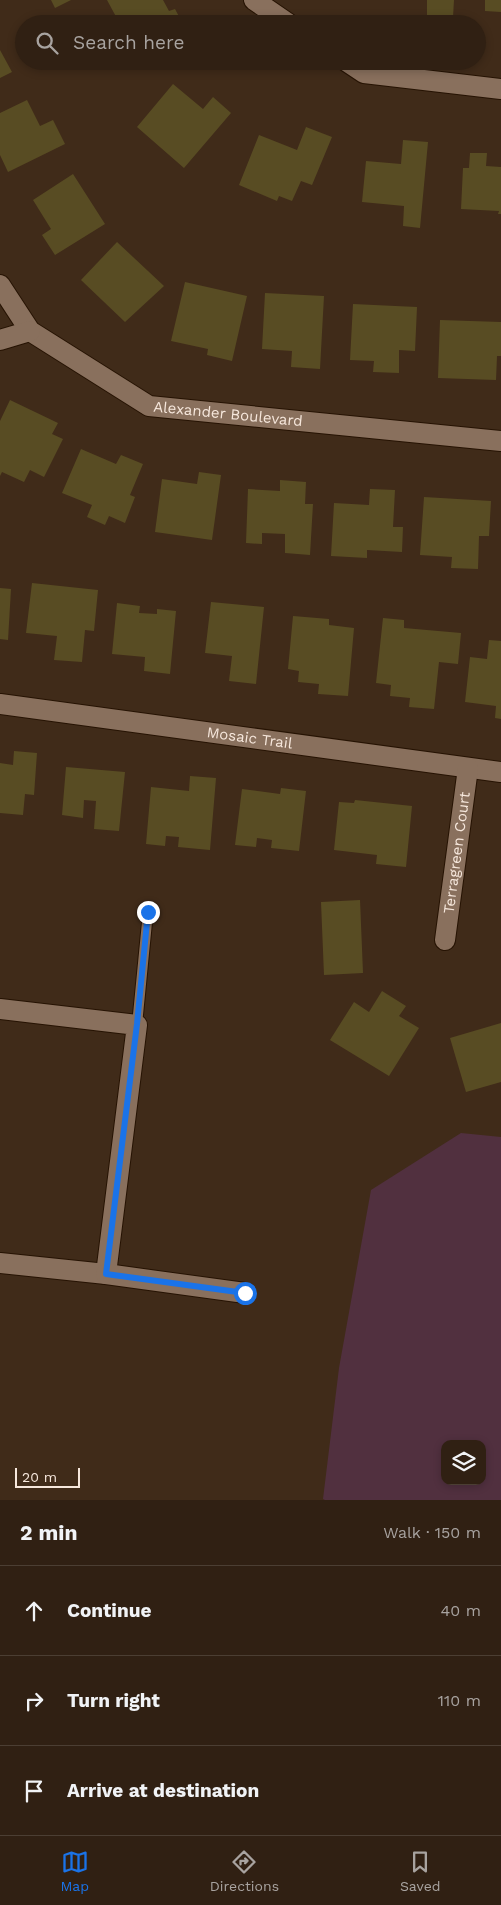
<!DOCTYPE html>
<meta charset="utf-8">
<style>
:root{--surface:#302013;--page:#38281c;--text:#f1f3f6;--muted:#a8a3a0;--line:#4b3e33;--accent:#1a73e8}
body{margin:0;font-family:"Work Sans",sans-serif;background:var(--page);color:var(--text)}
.controls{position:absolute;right:15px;bottom:15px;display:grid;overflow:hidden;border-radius:10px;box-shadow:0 2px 8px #0003}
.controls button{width:45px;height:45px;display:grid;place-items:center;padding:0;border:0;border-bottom:1px solid var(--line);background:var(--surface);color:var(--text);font:25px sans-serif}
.scale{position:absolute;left:15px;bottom:12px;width:65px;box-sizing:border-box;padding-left:5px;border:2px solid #f6e7dc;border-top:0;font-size:14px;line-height:18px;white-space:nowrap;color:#f6e7dc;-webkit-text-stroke:4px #402b19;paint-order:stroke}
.stop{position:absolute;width:15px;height:15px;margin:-11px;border:4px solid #1a73e8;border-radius:50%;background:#fff}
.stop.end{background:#1a73e8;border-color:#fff;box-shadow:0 1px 5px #0008}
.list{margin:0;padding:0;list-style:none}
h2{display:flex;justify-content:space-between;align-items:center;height:65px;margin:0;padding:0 20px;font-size:21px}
h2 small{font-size:16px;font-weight:400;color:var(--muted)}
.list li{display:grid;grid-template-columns:32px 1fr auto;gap:15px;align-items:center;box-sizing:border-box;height:90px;padding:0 20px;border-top:1px solid var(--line)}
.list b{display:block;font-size:19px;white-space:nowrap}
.list em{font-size:16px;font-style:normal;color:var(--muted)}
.icon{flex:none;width:28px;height:28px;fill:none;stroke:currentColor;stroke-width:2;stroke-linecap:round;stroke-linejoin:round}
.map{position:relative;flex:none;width:501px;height:1500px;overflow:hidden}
.search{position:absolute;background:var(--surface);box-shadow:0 2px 8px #0003;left:15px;right:15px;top:15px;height:55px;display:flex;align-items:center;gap:12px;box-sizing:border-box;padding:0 18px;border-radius:28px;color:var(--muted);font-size:19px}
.sheet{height:335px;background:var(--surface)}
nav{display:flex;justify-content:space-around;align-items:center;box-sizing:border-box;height:70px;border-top:1px solid var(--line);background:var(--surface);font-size:14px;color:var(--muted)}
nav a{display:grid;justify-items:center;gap:2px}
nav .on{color:var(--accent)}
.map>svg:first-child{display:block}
.green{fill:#51303f;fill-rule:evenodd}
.building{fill:#584c23}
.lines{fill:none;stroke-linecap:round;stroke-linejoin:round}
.lane-casing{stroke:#261303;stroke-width:12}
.street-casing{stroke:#261303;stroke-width:22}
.lane{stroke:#89705d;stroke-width:10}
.street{stroke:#89705d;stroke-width:20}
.route{stroke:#1a73e8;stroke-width:6}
.labels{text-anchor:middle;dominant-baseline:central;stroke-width:4;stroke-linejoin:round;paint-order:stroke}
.street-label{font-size:15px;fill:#f6e7dc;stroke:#402b19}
</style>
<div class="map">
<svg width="501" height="1500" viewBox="0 0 501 1500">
<rect width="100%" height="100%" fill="#402b19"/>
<path class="green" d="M461,1133L501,1137V1500H325L323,1499L339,1368L371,1190ZM445,1444H482V1481H445Z"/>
<g class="building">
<polygon points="51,0 71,0 55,8"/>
<polygon points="107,0 163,0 169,11 175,9 183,24 120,24"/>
<polygon points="427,0 454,0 453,17 427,16"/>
<polygon points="485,0 501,0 501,12 485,11"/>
<polygon points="0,50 12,72 0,78"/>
<polygon points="173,84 203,109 213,97 231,113 184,168 137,127"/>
<polygon points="27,100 40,126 53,120 65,144 8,172 0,155 0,113"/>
<polygon points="306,127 332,137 312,185 301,181 292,201 279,196 277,201 239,185 259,135 297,150"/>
<polygon points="403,140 428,142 420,228 403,226 404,206 362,202 366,161 401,164"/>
<polygon points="470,153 487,153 486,166 501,167 501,214 498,214 499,211 461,209 463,168 469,168"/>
<polygon points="73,174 105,224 55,255 42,235 51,229 33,200"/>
<polygon points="117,242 164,286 125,322 81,280"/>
<polygon points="185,282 247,296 232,361 207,355 208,349 171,341"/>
<polygon points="265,293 324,296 320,369 291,367 292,351 262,349"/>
<polygon points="353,304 417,307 415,351 399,350 399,373 373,372 374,361 350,360"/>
<polygon points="440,320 501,322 501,356 497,356 496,380 438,378"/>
<polygon points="10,400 58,423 52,434 63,439 44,477 30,470 24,482 2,472 0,476 0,421"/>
<polygon points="81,449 116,464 121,455 143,464 130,495 135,497 125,523 109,516 105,525 87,517 92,505 62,493"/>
<polygon points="199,472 221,475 212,540 155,532 162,479 197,484"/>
<polygon points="280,480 306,482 305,504 313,504 310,555 285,553 285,534 262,533 262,544 246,543 248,489 280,491"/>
<polygon points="370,489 395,490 393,527 403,527 402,552 367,550 367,558 331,556 334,503 369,505"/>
<polygon points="424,497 491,501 489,536 479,536 478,569 451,568 452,557 420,555"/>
<polygon points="32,583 98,590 94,631 85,630 82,662 54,660 57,636 26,633"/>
<polygon points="0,588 11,589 8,640 0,639"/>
<polygon points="211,602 264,607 256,684 229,681 232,656 205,653"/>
<polygon points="117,603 140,606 139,613 157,614 157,609 176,611 170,674 144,671 145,657 112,654"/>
<polygon points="293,616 329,619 329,625 354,628 348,696 318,694 319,684 298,682 299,671 288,669"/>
<polygon points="383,618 404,620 404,628 461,633 458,664 439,662 434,709 409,707 410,698 390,696 391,685 376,683"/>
<polygon points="489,640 501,641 501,719 495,718 496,706 465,702 470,657 487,659"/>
<polygon points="14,751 37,753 34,795 25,794 23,815 0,813 0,763 13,765"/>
<polygon points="66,767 125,772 119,831 94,829 96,801 84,800 83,818 62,815"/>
<polygon points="190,776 216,778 210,850 178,847 179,837 166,836 165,846 146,844 151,787 189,791"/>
<polygon points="281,788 306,791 299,851 271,848 272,840 257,838 256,847 235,845 242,789 280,794"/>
<polygon points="355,800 412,806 406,867 376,864 377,855 334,850 339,802 354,803"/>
<polygon points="360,900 363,973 324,975 321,902"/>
<polygon points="382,991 406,1006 399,1016 419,1028 389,1076 330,1040 354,1002 369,1012"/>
<polygon points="501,1023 501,1082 466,1092 450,1038"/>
</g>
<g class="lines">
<g class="lane-casing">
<polyline id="lane" points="137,1025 148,912"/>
</g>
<g class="street-casing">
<g id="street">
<polyline points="254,0 289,24"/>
<polyline points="346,61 364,73 501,89"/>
<path id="s1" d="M0,285L30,331L149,406L501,441"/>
<polyline points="0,340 30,331"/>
<path id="s2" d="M0,704L501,772"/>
<path id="s3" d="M445,940L468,768"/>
<polyline points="0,1009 137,1025 106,1274 0,1263"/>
<polyline points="106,1274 245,1293"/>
</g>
</g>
<use href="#lane" class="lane"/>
<use href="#street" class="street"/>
</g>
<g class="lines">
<polyline class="route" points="148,912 137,1024 106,1274 245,1293"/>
</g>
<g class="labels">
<g class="street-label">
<text stroke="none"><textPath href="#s1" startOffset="275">Alexander Boulevard</textPath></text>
<text stroke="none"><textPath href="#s2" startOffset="252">Mosaic Trail</textPath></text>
<text stroke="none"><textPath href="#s3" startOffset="88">Terragreen Court</textPath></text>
</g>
</g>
</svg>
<div class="controls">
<button><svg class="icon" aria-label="layers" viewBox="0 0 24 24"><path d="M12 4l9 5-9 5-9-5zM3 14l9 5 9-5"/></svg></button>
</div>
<div class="scale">20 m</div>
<div class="stop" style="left:245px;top:1293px"></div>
<div class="stop end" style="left:148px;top:912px"></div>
<div class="search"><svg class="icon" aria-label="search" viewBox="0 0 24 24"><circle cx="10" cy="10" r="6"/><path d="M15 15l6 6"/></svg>Search here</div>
</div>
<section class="sheet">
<h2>2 min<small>Walk · 150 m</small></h2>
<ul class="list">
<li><svg class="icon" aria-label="ahead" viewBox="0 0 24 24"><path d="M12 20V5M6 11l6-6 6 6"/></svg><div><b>Continue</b></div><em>40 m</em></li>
<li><svg class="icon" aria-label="right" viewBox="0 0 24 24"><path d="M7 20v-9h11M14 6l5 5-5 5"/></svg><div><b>Turn right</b></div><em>110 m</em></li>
<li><svg class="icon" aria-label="arrive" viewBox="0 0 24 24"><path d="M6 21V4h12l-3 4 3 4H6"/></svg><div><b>Arrive at destination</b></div></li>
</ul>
</section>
<nav>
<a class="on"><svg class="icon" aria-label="map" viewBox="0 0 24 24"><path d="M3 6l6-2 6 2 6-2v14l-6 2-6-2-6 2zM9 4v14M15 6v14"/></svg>Map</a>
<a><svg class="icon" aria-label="directions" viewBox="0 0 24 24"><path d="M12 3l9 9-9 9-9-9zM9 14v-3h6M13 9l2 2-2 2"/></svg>Directions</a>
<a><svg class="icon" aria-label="saved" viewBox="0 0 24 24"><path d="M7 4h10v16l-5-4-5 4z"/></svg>Saved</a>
</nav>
